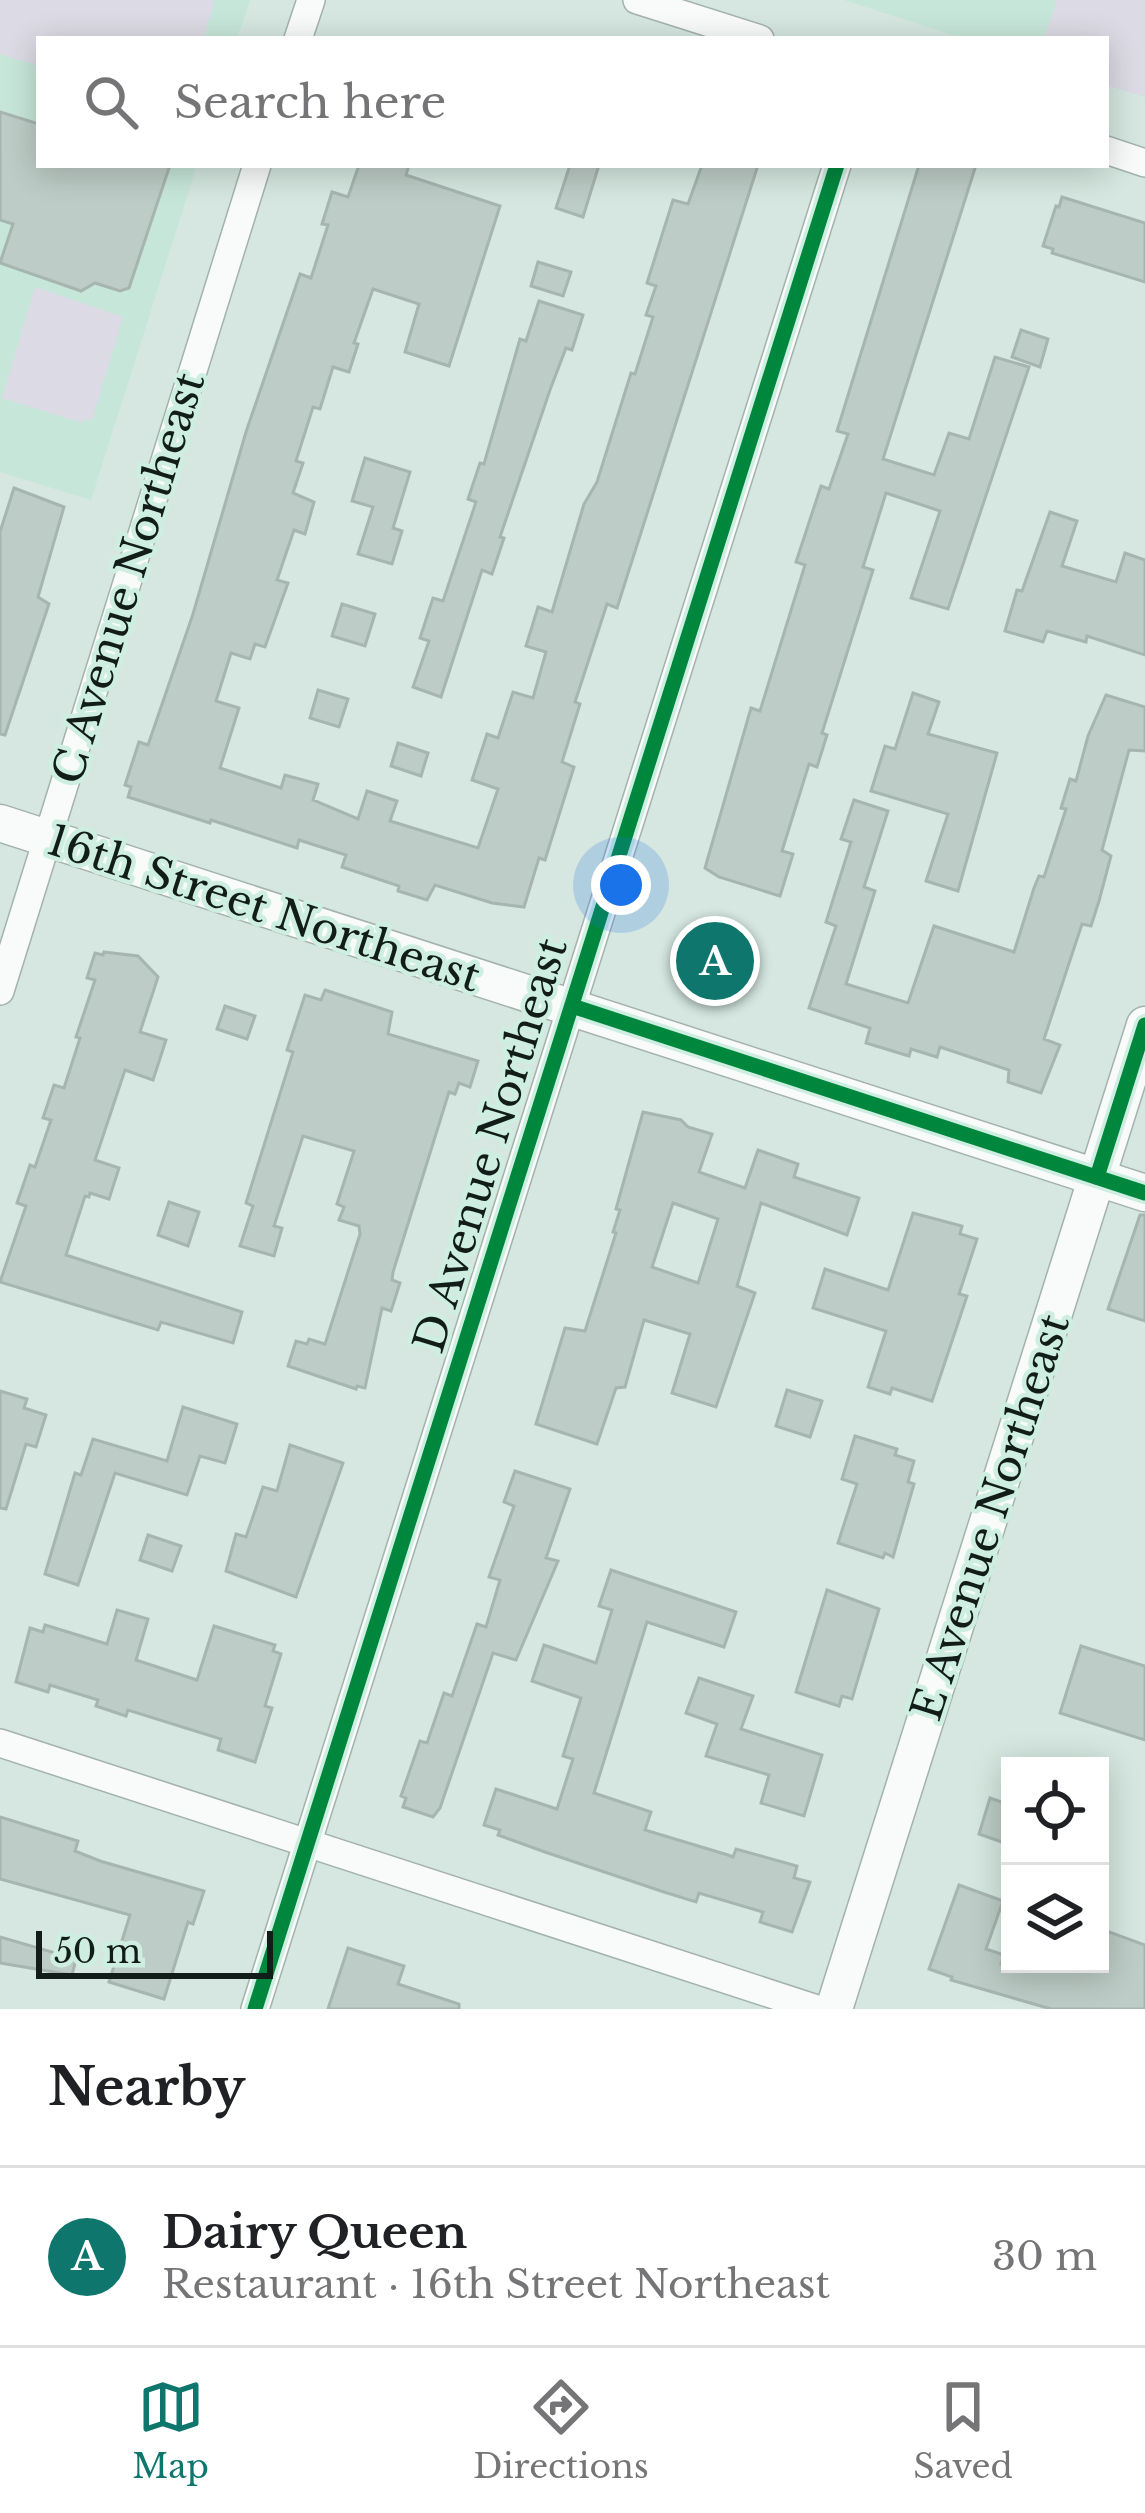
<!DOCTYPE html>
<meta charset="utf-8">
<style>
:root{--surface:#fff;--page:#f2f2f2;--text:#202124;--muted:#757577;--line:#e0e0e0;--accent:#0f766e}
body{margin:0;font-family:"Libre Baskerville",serif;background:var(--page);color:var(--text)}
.controls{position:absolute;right:36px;bottom:36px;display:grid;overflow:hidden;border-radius:0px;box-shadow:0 6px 30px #0003}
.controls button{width:108px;height:108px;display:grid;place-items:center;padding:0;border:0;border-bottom:3px solid var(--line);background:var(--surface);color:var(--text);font:60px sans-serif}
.scale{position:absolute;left:36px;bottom:30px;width:237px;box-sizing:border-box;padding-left:12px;border:6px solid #121d19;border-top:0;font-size:33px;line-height:42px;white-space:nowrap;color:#121d19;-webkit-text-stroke:9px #ceeee2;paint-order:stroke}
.you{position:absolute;left:621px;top:885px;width:42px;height:42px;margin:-30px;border:9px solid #fff;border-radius:50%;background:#1a73e8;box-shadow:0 0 0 18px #1a73e833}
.badge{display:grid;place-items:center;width:78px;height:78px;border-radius:50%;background:var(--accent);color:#fff;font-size:39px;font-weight:700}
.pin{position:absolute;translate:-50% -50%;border:6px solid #fff;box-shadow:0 3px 12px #0006}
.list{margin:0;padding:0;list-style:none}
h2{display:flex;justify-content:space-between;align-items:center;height:156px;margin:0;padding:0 48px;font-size:51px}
h2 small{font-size:39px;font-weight:400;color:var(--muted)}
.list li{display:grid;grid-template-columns:78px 1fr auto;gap:36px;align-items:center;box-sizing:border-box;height:180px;padding:0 48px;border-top:3px solid var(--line)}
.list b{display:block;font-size:45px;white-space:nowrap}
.list p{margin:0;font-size:39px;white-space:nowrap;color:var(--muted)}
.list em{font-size:39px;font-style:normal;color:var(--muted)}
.icon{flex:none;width:66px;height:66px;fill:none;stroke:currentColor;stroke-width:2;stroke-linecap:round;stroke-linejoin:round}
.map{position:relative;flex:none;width:1145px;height:2009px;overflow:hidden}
.search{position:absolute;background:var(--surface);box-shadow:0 6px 30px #0003;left:36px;right:36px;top:36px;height:132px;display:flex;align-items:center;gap:30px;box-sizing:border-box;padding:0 42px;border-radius:0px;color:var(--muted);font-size:45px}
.sheet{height:336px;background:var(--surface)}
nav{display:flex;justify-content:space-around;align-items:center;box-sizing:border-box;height:168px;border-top:3px solid var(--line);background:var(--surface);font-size:33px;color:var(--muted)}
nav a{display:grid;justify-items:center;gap:6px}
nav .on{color:var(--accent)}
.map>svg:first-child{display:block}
.built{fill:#c7e6da}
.green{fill:#dcdae4}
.building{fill:#bdccc6;stroke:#a7b5b0;stroke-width:3;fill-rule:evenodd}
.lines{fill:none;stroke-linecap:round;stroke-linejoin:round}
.minor-casing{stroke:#a4b2ac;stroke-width:30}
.tertiary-casing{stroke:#a4b2ac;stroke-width:39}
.minor{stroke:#f9fbfa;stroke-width:27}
.tertiary{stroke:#f9fbfa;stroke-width:36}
.cycleway-casing{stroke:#ceeee2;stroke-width:22}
.cycleway{stroke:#00873e;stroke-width:15}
.labels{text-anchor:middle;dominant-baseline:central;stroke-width:9;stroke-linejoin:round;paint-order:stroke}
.street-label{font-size:42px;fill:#121d19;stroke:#ceeee2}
</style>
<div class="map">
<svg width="1145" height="2009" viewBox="0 0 1145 2009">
<rect width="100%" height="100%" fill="#d5e7e0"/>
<g class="built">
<polygon points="0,0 250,0 237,39 39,39 39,165 197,165 91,500 0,472"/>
<polygon points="844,0 1145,0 1145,97 1106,84 1106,39 965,39"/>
</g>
<g class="green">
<polygon points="0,0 215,0 203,39 39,39 39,66 0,54"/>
<polygon points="1057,0 1145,0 1145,97 1106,85 1106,39 1044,39"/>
<polygon points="35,287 123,317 92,420 85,419 83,423 2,398"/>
</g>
<g class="building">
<polygon points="0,112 39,124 39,165 170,165 129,288 120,291 95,283 81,291 0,263 13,224 0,220"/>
<polygon points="359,165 409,165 406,175 500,206 449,366 405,352 419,304 373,289 354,343 358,344 349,372 333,367 320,409 313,407 296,461 303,463 293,493 314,502 305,534 294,530 277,580 288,583 265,647 255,644 250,659 231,653 216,701 239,708 220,768 281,788 285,775 318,784 313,800 358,819 367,791 397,801 390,821 478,848 498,789 472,780 487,734 498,738 513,692 533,698 546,652 526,646 538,607 552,612 584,504 597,482 631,373 635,374 653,317 646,315 656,286 647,283 673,200 688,204 702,165 758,165 617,608 607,604 575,702 580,704 562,762 574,767 545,860 539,858 524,907 492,903 435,885 427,900 398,891 399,886 342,867 346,855 299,840 297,848 211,820 210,823 128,797 131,787 125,785 139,742 148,745 193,614 246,432 300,274 311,278 328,225 322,224 332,192 348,197"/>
<polygon points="570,165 599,165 583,217 556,208"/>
<polygon points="919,165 976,165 883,459 934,475 949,433 969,439 995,357 1029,367 948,609 911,598 940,511 886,493 863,567 873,570 822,733 827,735 817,767 809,764 782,851 793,854 780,896 719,877 705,868 751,708 760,711 805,565 796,562 821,486 829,489 848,434 837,431"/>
<polygon points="1062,197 1145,223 1145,282 1052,253 1053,249 1043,246 1056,206 1059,207"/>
<polygon points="538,262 571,272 563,296 531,286"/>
<polygon points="539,301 583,315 572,350 566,348 550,390 500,537 504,538 492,574 482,570 441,697 413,687 429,641 420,638 433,598 443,601 476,502 468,499 480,463 484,464 520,339 526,341"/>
<polygon points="1021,330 1048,339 1040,367 1012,357"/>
<polygon points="365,458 410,472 393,528 402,531 392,564 358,554 373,507 352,501"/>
<polygon points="14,488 64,507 38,597 49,604 5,735 0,734 0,532"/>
<polygon points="1050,512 1077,521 1062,566 1116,582 1125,553 1145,560 1145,655 1087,636 1086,642 1047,631 1043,642 1005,631 1017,590 1022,591"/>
<polygon points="342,604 375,614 365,646 332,636"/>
<polygon points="318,690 348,699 339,727 310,718"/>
<polygon points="913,693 939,702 928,734 997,753 958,891 926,881 948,814 871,791 885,746 895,749"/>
<polygon points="1106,695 1145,707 1145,751 1129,750 1102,850 1111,856 1099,901 1091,926 1082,924 1044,1039 1060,1045 1041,1093 1008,1082 1009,1070 940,1047 937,1057 911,1049 909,1056 866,1043 870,1028 809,1008 836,926 826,922 851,842 841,839 854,800 888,811 864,887 875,891 846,984 908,1003 934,926 1014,952 1034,888 1039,876 1044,877 1066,809 1061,808 1070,779 1076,781 1088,736"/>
<polygon points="398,743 428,753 421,776 391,766"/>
<polygon points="705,934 739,945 723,995 689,984"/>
<polygon points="104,952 138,956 158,977 140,1032 166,1040 153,1080 125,1070 95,1160 119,1168 109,1199 90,1193 89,1197 85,1196 66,1255 242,1312 233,1343 161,1322 158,1330 0,1282 26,1206 17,1203 30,1165 35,1167 51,1120 43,1118 54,1085 64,1088 80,1038 76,1037 95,980 87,978 95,953 103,955"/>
<polygon points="325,990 392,1012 388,1034 478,1061 470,1087 459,1083 455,1094 449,1092 393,1272 392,1280 400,1283 391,1311 382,1308 365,1388 357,1386 356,1389 288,1366 296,1341 307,1344 309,1339 325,1344 360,1234 359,1226 339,1220 344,1207 337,1204 354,1151 303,1136 274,1226 282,1228 274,1256 240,1246 253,1206 246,1203 293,1052 287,1050 305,995 321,1000"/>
<polygon points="225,1006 255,1016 247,1039 217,1029"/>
<path d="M643,1112L681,1120L688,1127L712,1134L699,1172L745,1188L758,1150L798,1164L794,1177L859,1198L847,1235L761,1203L737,1286L755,1293L716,1407L672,1393L690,1334L644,1320L625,1387L616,1388L597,1444L536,1424L565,1328L585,1331L616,1233L613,1232L620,1210L616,1209ZM673,1203L718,1219L698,1283L652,1267Z"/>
<polygon points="169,1202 199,1212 188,1246 158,1235"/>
<polygon points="913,1213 962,1226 960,1234 977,1239 959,1294 967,1296 932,1401 892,1388 890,1394 868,1387 886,1331 813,1308 825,1269 888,1290"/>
<polygon points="1140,1215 1145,1215 1145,1321 1108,1309"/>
<polygon points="787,1390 822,1401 810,1437 776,1426"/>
<polygon points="0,1391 27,1399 24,1408 46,1415 36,1447 26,1444 6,1509 0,1508"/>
<polygon points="183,1407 237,1424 225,1463 200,1456 187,1495 115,1473 78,1585 45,1574 75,1473 81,1475 93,1439 167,1461"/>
<polygon points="855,1436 897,1449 895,1455 914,1461 908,1482 914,1484 893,1557 885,1553 883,1558 838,1543 857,1484 842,1479"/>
<polygon points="290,1445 343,1463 296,1597 226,1571 236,1534 246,1537 263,1487 277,1491"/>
<polygon points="515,1471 570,1489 546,1558 558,1561 516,1660 493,1653 440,1808 433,1817 403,1807 406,1798 401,1796 420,1741 427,1743 444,1693 452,1696 477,1624 486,1627 500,1580 489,1577 514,1506 504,1502"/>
<polygon points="148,1535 181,1546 172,1571 140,1560"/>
<polygon points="611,1570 736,1612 724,1647 647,1622 594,1793 651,1812 645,1830 728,1855 733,1857 736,1849 797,1866 794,1878 810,1882 792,1932 760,1922 763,1912 699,1893 696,1902 664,1892 545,1852 498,1835 500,1830 484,1825 496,1789 557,1809 573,1759 563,1756 581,1698 532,1681 544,1645 596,1663 612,1610 599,1606"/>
<polygon points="827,1590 879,1609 852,1699 842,1696 839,1706 796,1692"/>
<polygon points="117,1610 148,1619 136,1660 197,1680 214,1626 275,1645 273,1651 281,1654 265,1706 272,1708 255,1762 218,1750 221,1739 128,1710 126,1716 96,1706 98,1700 50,1685 48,1692 16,1682 30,1628 43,1632 45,1625 107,1644"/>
<polygon points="1081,1646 1145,1666 1145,1740 1060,1713"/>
<polygon points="699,1678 753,1696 741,1729 822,1755 804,1816 761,1803 769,1775 706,1756 717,1724 686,1713"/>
<polygon points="990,1798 1010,1805 1010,1845 979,1834"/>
<polygon points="0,1817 78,1841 75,1851 100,1861 204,1891 193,1924 188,1922 164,1999 109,1982 130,1915 0,1879"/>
<polygon points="959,1885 1003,1901 986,1949 1004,1955 1001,1964 1100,1964 1104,1930 1145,1945 1145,2009 1051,2009 951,1980 952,1977 929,1969"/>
<polygon points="0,1937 76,1959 72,1975 0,1963"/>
<polygon points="348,1948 404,1966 398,1984 459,2004 459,2009 328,2009"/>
</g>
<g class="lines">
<g class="minor-casing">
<g id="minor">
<polyline points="637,0 760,39"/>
<polyline points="298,39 311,0"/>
<polyline points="1106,150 1145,163"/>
<polyline points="0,991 257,165"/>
<polyline points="0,1743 817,2009"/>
<polyline points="255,2009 837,165"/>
</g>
</g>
<g class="tertiary-casing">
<g id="tertiary">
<polyline points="0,823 1145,1193"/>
<polyline points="834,2009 1145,1025"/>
</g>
</g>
<use href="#minor" class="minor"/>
<use href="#tertiary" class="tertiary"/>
<g class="cycleway-casing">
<g id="cycleway">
<polyline points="572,1006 1145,1193"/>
<polyline points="1097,1177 1145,1025"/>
<polyline points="255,2009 837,165"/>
</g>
</g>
<use href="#cycleway" class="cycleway"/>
</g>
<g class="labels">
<g class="street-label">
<text transform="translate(128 578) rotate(-73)">C Avenue Northeast</text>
<text transform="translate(264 908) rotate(18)">16th Street Northeast</text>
<text transform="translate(490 1145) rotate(-73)">D Avenue Northeast</text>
<text transform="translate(990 1517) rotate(-72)">E Avenue Northeast</text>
</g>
</g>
</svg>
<div class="controls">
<button><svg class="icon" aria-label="locate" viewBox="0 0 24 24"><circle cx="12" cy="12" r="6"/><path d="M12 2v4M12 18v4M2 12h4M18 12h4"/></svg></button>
<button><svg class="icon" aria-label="layers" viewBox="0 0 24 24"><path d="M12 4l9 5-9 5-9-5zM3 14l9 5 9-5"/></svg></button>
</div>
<div class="scale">50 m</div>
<div class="you"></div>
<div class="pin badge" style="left:715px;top:961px">A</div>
<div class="search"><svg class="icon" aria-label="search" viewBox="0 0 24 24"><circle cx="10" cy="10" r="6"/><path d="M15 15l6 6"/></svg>Search here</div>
</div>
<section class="sheet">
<h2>Nearby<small></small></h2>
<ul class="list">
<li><span class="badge">A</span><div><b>Dairy Queen</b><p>Restaurant · 16th Street Northeast</p></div><em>30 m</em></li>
</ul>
</section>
<nav>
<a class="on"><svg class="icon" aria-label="map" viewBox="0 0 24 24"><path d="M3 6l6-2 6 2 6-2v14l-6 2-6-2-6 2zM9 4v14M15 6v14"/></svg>Map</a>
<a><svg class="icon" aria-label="directions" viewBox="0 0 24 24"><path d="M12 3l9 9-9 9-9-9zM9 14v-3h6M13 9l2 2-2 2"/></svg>Directions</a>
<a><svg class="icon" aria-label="saved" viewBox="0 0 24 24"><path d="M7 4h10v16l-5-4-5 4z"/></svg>Saved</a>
</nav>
